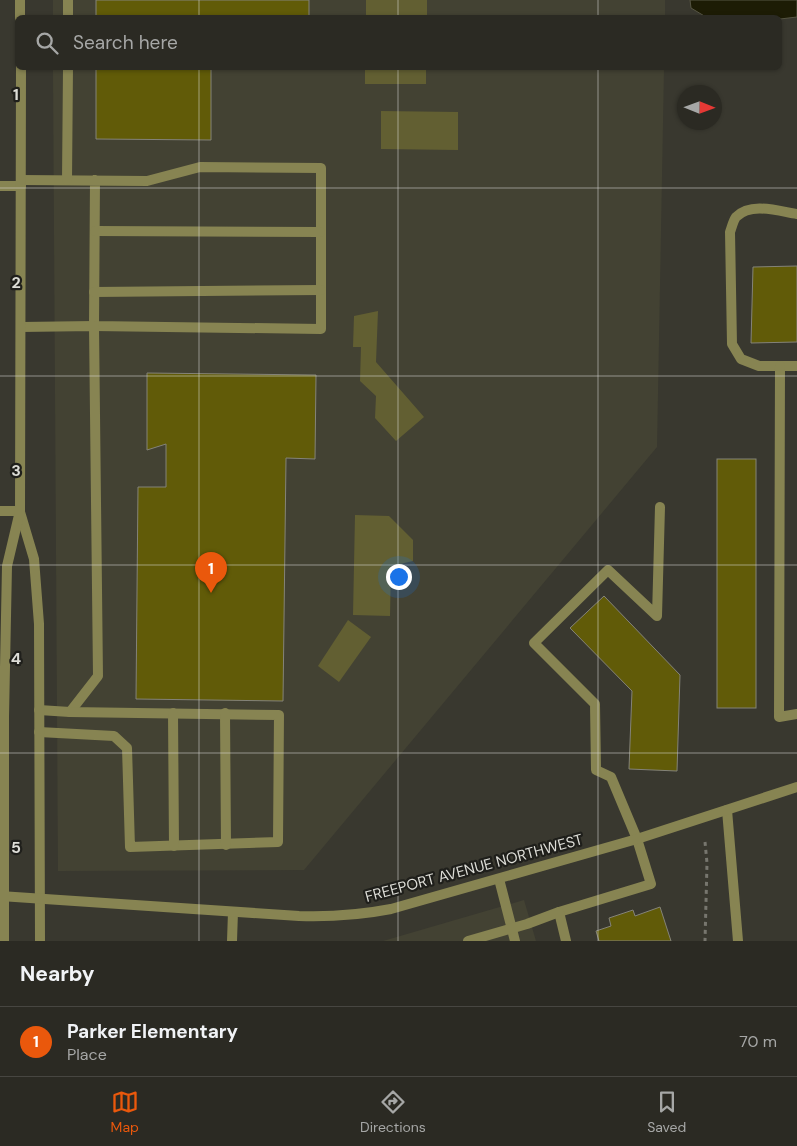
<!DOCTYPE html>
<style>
:root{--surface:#2b2a23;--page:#33322b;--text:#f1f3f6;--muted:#a6a7a6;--line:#474641;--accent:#ea580c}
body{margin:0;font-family:"DM Sans",sans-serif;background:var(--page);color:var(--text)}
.compass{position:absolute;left:677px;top:85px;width:45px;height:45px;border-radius:50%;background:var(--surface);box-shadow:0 1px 4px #0004;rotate:91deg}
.you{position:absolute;left:398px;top:576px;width:18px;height:18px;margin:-12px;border:4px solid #fff;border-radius:50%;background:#1a73e8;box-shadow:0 0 0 8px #1a73e833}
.badge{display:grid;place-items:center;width:32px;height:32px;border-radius:50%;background:var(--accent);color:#fff;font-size:16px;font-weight:700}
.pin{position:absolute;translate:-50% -41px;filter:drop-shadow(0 1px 2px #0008)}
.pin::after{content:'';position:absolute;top:26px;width:18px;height:15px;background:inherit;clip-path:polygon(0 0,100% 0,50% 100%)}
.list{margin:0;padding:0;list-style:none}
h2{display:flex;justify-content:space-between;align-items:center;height:65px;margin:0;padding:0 20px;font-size:21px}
h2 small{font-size:16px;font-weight:400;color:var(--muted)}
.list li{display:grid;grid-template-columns:32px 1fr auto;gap:15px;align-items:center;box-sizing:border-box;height:70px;padding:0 20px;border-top:1px solid var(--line)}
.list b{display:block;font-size:19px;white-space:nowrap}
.list p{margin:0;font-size:16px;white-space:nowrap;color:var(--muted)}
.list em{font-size:16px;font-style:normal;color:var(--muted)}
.icon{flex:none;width:28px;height:28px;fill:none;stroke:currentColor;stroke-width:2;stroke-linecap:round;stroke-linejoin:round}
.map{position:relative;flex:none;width:797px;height:941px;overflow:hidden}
.search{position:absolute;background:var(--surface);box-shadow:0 1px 4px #0004;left:15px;right:15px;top:15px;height:55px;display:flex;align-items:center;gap:12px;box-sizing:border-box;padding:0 18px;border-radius:8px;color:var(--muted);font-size:19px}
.sheet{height:135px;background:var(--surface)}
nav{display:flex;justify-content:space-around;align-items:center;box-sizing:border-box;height:70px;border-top:1px solid var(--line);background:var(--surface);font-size:14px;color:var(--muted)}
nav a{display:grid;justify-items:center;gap:2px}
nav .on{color:var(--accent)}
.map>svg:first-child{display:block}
.built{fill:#434233}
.green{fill:#625f32}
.water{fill:#1d1c05;stroke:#575644}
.building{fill:#615b08;stroke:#848379}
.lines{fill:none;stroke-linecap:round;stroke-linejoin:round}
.path{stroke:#77766e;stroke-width:3;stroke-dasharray:4 4;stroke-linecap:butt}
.service{stroke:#878452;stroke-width:10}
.minor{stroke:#878452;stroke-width:10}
.tertiary{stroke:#878452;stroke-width:10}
.grid{fill:none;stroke:#ddddd7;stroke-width:1;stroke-opacity:0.55}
.labels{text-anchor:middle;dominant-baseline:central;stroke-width:4.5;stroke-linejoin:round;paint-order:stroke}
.street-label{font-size:15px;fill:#ddddd7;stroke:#1f1f1b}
.grid-label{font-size:16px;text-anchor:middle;font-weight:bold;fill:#ddddd7;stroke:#1f1f1b;stroke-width:4.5;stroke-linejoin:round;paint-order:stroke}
</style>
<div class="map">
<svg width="797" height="941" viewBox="0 0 797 941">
<rect width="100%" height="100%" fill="#39382f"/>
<g class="built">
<rect x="53" y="0" width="612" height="18"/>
<polygon points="53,68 664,68 657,447 304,870 58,871"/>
<polygon points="524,900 536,941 383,941"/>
</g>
<g class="green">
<rect x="366" y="0" width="61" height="17"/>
<rect x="365" y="68" width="61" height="16"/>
<polygon points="381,111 458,112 458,150 381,149"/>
<polygon points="378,311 376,362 424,417 396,441 375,418 376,396 360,381 361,347 353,347 354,316"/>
<polygon points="355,515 389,516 413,540 413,561 391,566 390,616 353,615"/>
<polygon points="348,620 371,637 339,682 318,666"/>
</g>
<polygon class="water" points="690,0 797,0 797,17 780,19 780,18 706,17 691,8"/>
<g class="building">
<rect x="96" y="0" width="213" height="18"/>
<polygon points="96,68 211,68 211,140 96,139"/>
<polygon points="797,266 797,342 751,343 753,267"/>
<polygon points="147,373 316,375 315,459 286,458 283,701 136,699 138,487 166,487 166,444 147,450"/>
<rect x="717" y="459" width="39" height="249"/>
<polygon points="604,596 680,675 677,771 629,769 632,691 570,628"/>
<polygon points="660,907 671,941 599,941 596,931 611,926 609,918 633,910 635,916"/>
</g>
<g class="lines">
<polyline class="path" points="705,842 707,863 705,941"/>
<g class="service">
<polyline points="68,18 68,0"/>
<polyline points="21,180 147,181 200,167 321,168 321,329 94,326 95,180"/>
<polyline points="67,180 68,68"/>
<path d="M797,214C778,211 751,202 736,217C733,221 732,227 730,232L732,344L741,359L759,366H797"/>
<polyline points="95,231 320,232"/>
<polyline points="94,292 321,290"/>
<polyline points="21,327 94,326 98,676 70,712"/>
<polyline points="780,366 779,717 797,714"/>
<polyline points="39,710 70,712 279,715 278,842 130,847 127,748 114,736 39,732"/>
<polyline points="173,713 174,846"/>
<polyline points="225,713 226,845"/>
<polyline points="727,810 738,941"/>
<polyline points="499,879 515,941"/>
<polyline points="559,912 651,884 637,839 611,777 596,770 595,704 534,643 608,570 657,616 660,507"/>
<polyline points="232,941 233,912"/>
<polyline points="468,941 527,924 559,912 566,941"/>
</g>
<g class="minor">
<polyline points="0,186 21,186"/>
<polyline points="0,511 20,511"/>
</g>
<g class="tertiary">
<polyline points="20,0 20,18"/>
<polyline points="20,512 34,559 39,624 40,941"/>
<path d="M0,896L299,916C330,917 360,915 391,909L637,839L797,787"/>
<polyline points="4,941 4,717 7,566 20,511 21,68"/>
</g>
</g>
<path class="grid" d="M199,0V18M398,0V18M598,0V18M199,68V941M398,68V941M598,68V941M0,188H797M0,376H797M0,565H797M0,753H797"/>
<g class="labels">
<g class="street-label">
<text transform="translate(474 868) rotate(-15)">FREEPORT AVENUE NORTHWEST</text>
</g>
</g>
<g class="grid-label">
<text x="16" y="100">1</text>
<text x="16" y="288">2</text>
<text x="16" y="476">3</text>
<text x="16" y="664">4</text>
<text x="16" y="853">5</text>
</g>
</svg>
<svg class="compass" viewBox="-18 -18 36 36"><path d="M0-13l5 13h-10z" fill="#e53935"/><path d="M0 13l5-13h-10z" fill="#a6a7a6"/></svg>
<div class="you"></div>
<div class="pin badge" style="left:211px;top:593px">1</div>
<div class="search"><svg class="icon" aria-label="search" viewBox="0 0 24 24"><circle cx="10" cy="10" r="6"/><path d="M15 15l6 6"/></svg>Search here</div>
</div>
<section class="sheet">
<h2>Nearby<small></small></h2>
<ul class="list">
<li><span class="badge">1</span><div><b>Parker Elementary</b><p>Place</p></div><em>70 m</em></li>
</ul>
</section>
<nav>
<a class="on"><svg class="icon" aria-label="map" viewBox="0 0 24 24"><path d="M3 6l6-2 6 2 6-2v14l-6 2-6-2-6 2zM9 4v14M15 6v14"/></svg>Map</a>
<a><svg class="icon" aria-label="directions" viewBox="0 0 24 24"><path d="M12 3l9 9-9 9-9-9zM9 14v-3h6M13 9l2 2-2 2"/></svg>Directions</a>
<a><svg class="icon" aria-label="saved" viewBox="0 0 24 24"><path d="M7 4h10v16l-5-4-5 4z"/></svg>Saved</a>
</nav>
